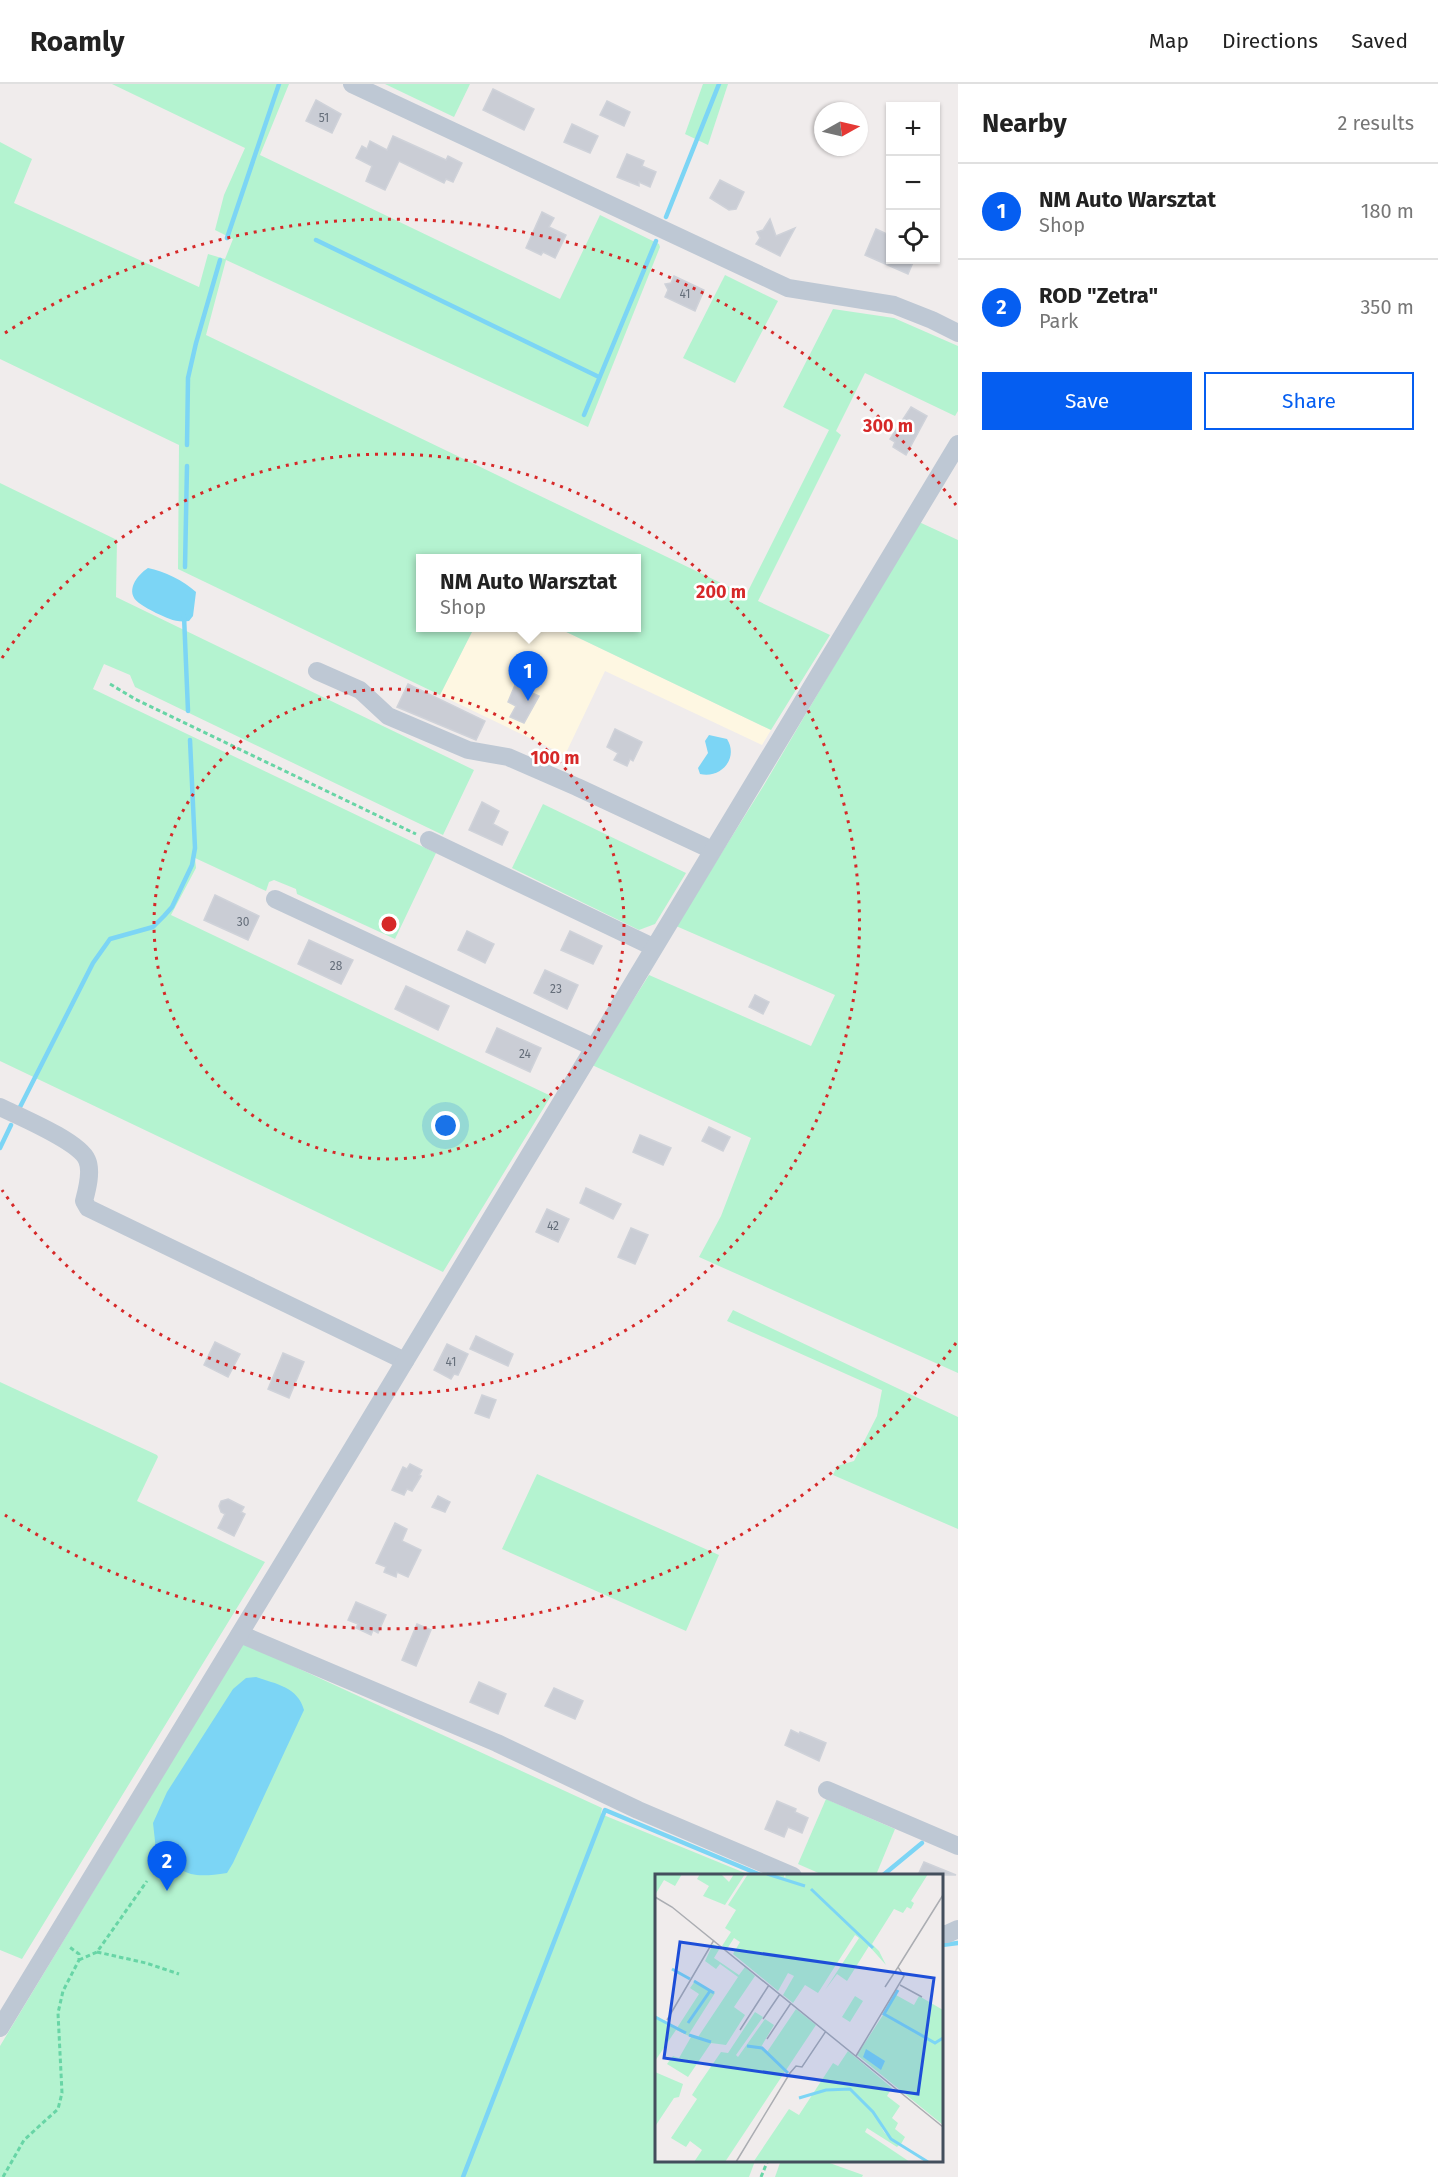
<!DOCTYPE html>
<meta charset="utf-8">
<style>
:root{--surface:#fff;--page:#f6f6f6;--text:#222;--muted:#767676;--line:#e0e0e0;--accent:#055ef1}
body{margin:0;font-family:"Fira Sans",sans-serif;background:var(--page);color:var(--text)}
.controls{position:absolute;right:18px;top:18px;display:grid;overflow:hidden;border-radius:0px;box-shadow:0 2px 4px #0004}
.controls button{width:54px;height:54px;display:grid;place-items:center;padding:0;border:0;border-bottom:2px solid var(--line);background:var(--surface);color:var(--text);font:30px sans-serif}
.compass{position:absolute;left:814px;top:18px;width:54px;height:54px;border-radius:50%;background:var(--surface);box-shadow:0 2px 4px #0004;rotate:82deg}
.you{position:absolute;left:446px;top:1042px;width:21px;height:21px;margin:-15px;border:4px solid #fff;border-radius:50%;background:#1a73e8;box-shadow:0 0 0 9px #1a73e833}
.badge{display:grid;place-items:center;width:39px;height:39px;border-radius:50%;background:var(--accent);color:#fff;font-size:20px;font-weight:700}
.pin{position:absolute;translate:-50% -50px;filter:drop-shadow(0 2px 3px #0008)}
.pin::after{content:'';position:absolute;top:32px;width:21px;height:18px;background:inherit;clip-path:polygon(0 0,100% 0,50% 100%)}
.popup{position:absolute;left:416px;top:470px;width:225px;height:78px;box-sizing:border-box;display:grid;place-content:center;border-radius:0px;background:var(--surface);filter:drop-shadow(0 2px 4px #0005);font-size:20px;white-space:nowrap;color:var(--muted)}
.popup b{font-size:22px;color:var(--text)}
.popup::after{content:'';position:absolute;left:50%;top:100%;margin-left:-12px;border:12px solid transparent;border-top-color:var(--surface)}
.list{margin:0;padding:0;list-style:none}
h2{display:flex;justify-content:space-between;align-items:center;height:78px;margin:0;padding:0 24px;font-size:26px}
h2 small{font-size:20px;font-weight:400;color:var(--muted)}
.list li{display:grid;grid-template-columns:39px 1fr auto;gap:18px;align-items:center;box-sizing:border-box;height:96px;padding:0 24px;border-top:2px solid var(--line)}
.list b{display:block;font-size:22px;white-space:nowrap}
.list p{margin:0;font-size:20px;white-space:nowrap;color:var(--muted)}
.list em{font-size:20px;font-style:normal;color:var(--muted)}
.actions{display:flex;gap:12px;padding:18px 24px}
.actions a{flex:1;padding:14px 0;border:2px solid var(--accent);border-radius:0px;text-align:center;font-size:21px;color:var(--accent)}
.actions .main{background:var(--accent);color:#fff}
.icon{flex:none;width:33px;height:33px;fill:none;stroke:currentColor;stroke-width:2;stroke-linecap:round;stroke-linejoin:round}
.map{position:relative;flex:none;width:958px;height:2093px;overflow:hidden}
header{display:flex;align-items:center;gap:36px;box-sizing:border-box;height:84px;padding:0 30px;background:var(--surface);border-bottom:2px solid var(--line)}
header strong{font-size:28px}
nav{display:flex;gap:33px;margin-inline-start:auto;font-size:21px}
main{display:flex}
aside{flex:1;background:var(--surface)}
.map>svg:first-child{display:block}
.commercial{fill:#fef7e2}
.green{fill:#b4f3d0}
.water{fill:#7cd5f5}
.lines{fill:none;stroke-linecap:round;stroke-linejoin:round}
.stream{stroke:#7cd5f5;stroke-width:4.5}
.building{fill:#cacdd5;stroke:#cfd2d9;stroke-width:1.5}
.path{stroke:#68d5a6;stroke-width:3;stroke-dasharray:4.5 3;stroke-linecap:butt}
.minor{stroke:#bec8d4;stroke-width:18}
.ring{fill:none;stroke:#d62828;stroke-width:3;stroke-dasharray:3 6}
.labels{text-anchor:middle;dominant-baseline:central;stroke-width:5;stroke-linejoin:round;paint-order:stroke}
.number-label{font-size:12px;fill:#656e7a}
.inset-river{fill:none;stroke:#7cd5f5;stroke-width:3}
.inset-road{fill:none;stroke:#abadb2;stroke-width:1.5}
.view{fill:#1d4ed8;fill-opacity:0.15;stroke:#1d4ed8;stroke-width:3}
.inset-edge{fill:none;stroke:#434e5c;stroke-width:3}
.centre{fill:#d62828;stroke:#fff;stroke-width:3}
.ring-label{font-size:18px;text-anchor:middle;font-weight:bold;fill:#d62828;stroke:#fff;stroke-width:5;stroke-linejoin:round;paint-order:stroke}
</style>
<header>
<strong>Roamly</strong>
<nav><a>Map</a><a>Directions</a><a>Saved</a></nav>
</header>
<main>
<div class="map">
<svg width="958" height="2093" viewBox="0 0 958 2093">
<rect width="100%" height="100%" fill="#f0ecec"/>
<polygon class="commercial" points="474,544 558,544 771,646 762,661 605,587 565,671 440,611"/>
<g class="green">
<polygon points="112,0 289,0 260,71 560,215 600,131 659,160 660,163 588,343 226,176 206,251 746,511 829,346 783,323 833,225 894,234 958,262 958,327 955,332 865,289 836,347 841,351 758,517 830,551 771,646 558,544 636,544 636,474 420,474 420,544 474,544 440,611 178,485 179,361 0,275 0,58 32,75 14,119 199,203 208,170 225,175 233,155 215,146 224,111 245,64"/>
<polygon points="385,0 470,0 454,33"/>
<polygon points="703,0 728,0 708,61 685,50"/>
<polygon points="725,191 778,217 735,299 683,274"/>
<polygon points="0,399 117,456 116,513 474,686 443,751 135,603 130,591 104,580 93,605 436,769 395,855 297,810 296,805 274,796 269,798 266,807 195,774 196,784 171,831 551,1012 443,1188 0,977"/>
<polygon points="919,438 958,456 958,1289 699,1173 721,1132 751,1054 592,981 649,891 811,962 835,911 676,842 764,701"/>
<polygon points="543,720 686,789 655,840 639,846 512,784"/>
<polygon points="733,1226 958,1333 958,1445 833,1391 837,1382 854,1377 877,1332 882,1306 727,1237"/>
<polygon points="0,1298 157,1371 158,1373 137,1417 265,1478 22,1875 0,1866"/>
<polygon points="537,1390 719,1471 686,1547 502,1465"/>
<polygon points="243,1559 602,1724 601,1730 750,1791 656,1792 656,2076 755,2077 749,2093 0,2093 0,1962"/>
<polygon points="826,1715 895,1745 876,1791 823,1791 798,1780"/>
<polygon points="781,2076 824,2077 863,2091 862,2093 775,2093"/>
</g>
<g class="water">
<path d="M148,484C164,487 184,497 196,508L193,532L189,537C176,539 167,534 156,529C151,526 144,523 139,519C124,508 137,491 148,484Z"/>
<path d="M709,651L727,655C739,674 721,695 700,690L698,684L708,669L705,657Z"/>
<path d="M256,1593C276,1600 298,1603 304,1626L233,1779L227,1789C189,1795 183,1790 156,1766L153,1739L167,1708L233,1605L246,1594Z"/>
</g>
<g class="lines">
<g class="stream">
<polyline points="666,133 719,0"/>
<polyline points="227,154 279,0"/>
<polyline points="316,156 599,293"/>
<polyline points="584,331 656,157"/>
<polyline points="187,361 188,294 196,259 220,176"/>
<polyline points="185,483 187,382"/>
<polyline points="184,532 188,627"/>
<polyline points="19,1025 93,879 110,855 153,843 164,832 172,823 192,781 195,764 190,656"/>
<polyline points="0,1064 11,1041"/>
<polyline points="882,1792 922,1759"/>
<polyline points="942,1861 958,1859"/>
<polyline points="463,2093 605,1726 763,1792"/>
</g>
</g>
<g class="building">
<polygon points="493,5 534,25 524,46 483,26"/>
<polygon points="316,16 341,30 332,49 306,37"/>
<polygon points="607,17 630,28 624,42 600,31"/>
<polygon points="572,40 598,52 590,69 564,58"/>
<polygon points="393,52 446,76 448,72 462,79 453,98 446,95 444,99 399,77 385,106 366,97 372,82 356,74 362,62 367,65 370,57 387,66"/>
<polygon points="627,70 644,77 642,82 656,88 650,103 639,98 639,102 617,93"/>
<polygon points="720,96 744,108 736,125 729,126 710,114"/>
<polygon points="542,128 554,134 549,143 566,151 555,174 543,168 541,171 526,164"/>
<polygon points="770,135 776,152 795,144 780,172 756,160 760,154 757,148 763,146"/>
<polygon points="876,145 891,152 891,176 914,176 908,190 865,171"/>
<polygon points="674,192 704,206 695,227 665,213 668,206 665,200 671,199"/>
<polygon points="911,323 927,332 906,371 893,363 895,358 890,355"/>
<polygon points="408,600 485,637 476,656 397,623"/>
<polygon points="515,601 539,612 524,639 510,633 516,622 508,618"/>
<polygon points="615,645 642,658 633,677 630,675 627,682 614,676 618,669 607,663"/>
<polygon points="482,718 499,727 493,740 508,748 502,761 469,746"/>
<polygon points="215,811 259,832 248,856 204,836"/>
<polygon points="467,847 494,860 485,879 458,866"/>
<polygon points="570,847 602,862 593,880 561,866"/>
<polygon points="309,856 353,876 341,900 298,880"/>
<polygon points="545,886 578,901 567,925 534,909"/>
<polygon points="406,902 449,922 438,946 395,925"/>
<polygon points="755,911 769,918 763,930 749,923"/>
<polygon points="497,944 541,964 530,988 486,968"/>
<polygon points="709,1043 730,1053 723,1067 702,1057"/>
<polygon points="640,1051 671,1064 663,1081 633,1068"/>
<polygon points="586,1104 621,1120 613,1135 580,1119"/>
<polygon points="547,1125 569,1135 558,1158 536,1148"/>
<polygon points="631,1144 648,1151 635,1180 618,1173"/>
<polygon points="476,1252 513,1270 508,1282 470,1265"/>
<polygon points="215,1258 240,1270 228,1293 204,1281"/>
<polygon points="447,1260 468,1270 458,1291 454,1290 451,1295 434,1286"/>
<polygon points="283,1269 304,1278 289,1314 268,1305"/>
<polygon points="482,1311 496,1316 489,1334 475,1329"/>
<polygon points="410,1380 422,1386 419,1391 421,1392 412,1407 407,1405 404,1411 392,1406 403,1383 407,1385"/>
<polygon points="438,1412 450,1418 445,1428 432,1423"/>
<polygon points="228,1415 244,1423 241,1428 245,1430 234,1452 218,1444 225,1430 221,1428 219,1422 221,1417"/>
<polygon points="395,1439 407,1445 402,1457 421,1466 408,1493 397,1488 396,1493 384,1488 386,1483 376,1479"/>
<polygon points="356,1518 386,1531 378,1549 373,1546 371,1551 356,1544 358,1540 348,1536"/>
<polygon points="417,1540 431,1546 416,1582 402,1576"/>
<polygon points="479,1598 506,1610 498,1630 470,1618"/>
<polygon points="554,1604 583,1617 575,1635 545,1622"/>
<polygon points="791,1646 799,1650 800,1648 826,1659 819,1677 785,1661"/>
<polygon points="777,1717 796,1725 795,1728 808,1734 802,1749 788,1743 784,1753 765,1745"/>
<polygon points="924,1778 956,1791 918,1791"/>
</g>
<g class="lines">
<g class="path">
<polyline points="110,600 135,615 416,750"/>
<polyline points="97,1868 146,1879 179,1890"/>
<polyline points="79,1876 97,1868 147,1797"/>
<polyline points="3,2093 24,2056 58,2025 62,2009 58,1929 63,1907 79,1876 79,1870 68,1862"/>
<polyline points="761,2093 768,2076"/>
</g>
<g class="minor">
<polyline points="352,0 788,204 894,221 932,236 958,249"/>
<polyline points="317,587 360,606 388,632 468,666 508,673 577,703 712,766"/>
<polyline points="429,756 653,863"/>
<polyline points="275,815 593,963"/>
<path d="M0,1023C20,1033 79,1057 87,1076C92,1087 87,1106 84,1117L88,1124L405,1277"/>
<polyline points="240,1550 497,1659 638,1726 793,1792"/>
<polyline points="827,1706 958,1762"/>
<polyline points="942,1850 947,1850 958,1845"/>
<polyline points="0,1944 349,1370 958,360"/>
</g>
</g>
<g class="ring">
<circle cx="389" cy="840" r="235"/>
<path d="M2 574A470 470 0 1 1 2 1106"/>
<path d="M956 1259A705 705 0 0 1 5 1431M5 249A705 705 0 0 1 956 421"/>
</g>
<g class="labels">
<g class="number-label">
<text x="324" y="34">51</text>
<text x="685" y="210">41</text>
<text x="243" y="838">30</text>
<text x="336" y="882">28</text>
<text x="556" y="905">23</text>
<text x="525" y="970">24</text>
<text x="553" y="1142">42</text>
<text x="451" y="1278">41</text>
</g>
</g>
<g transform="translate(655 1790)">
<rect width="288" height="288" fill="#f0ecec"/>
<path d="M0,0H27L20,12L9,6L0,21ZM45,0H66L74,8L79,0H90L70,31L48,22L54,12L42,5ZM93,0H128L130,4L131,0H273L256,27L259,29L256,35L252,33L248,39L239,35L217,70L224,77L231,91L214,72L192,107L182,100L170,116L204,64L200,61L163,119L150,111L138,129L128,121L139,102L133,99L123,117L78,80L85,68L79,64L72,75L67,72L76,58L70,54L81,36L73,31ZM58,70L65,74L59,84L84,101L90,93L100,102L79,133L90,141L71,171L56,169L33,203L12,190L18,182L24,184L36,163L21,156L0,187V141L22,154L44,120L35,114L40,107L60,119L34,160L43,163L83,103L65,90L61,95L50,87ZM241,121L259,131L264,122L288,136V251L202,181ZM200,122L208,127L195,148L187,143ZM141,135L161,151L70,288H39L47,276L35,267L31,273L16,264L42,225L37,221L44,210L66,178L73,179L100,138L108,143L81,181L83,183L110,145L119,151L106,173L112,178ZM193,177L237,214L232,222L245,232L237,244L243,249L240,255L250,263L246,270L236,264L220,241L229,258L236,265L244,271L242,273L212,254L210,258L255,288L99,287L134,235L144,241L178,189L183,192ZM0,198L28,210L24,223L19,224L1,251Z" fill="#b4f3d0"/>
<path d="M211,175L230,187L226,196L208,183Z" fill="#7cd5f5"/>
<path class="inset-river" d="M112,0L150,12M156,15L218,74M17,95L35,105M39,107L59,119M243,116L229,140L280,169L288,164M0,143L31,159M33,149L55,117M34,161L56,168M92,172L107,174L133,199M144,224L171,216L195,215L218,238L236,265L273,288"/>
<path class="inset-road" d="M0,23L17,33L288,253M243,93L288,21M245,111L267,123M108,145L125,120M12,146L59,66M85,156L114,111M112,165L136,129M201,182L249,102L243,93L230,113M81,288L135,199L141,192L147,193L171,157"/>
<path class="view" d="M25,68L279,104L263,220L9,184Z"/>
<rect width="288" height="288" class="inset-edge"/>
</g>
<circle cx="389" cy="840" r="9" class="centre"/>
<g class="ring-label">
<text x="888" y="348">300 m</text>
<text x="721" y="514">200 m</text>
<text x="555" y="680">100 m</text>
</g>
</svg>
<div class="controls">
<button>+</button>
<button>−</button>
<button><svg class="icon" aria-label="locate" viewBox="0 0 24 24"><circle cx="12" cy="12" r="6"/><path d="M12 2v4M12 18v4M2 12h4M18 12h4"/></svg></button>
</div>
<svg class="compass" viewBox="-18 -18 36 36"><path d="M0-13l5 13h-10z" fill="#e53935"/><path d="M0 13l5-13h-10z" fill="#767676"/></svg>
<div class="you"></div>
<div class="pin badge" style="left:528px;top:617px">1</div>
<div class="popup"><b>NM Auto Warsztat</b>Shop</div>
<div class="pin badge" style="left:167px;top:1807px">2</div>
</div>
<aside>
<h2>Nearby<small>2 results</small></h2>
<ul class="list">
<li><span class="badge">1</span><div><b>NM Auto Warsztat</b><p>Shop</p></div><em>180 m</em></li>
<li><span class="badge">2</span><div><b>ROD &quot;Zetra&quot;</b><p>Park</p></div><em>350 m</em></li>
</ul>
<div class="actions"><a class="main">Save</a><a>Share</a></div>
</aside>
</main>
